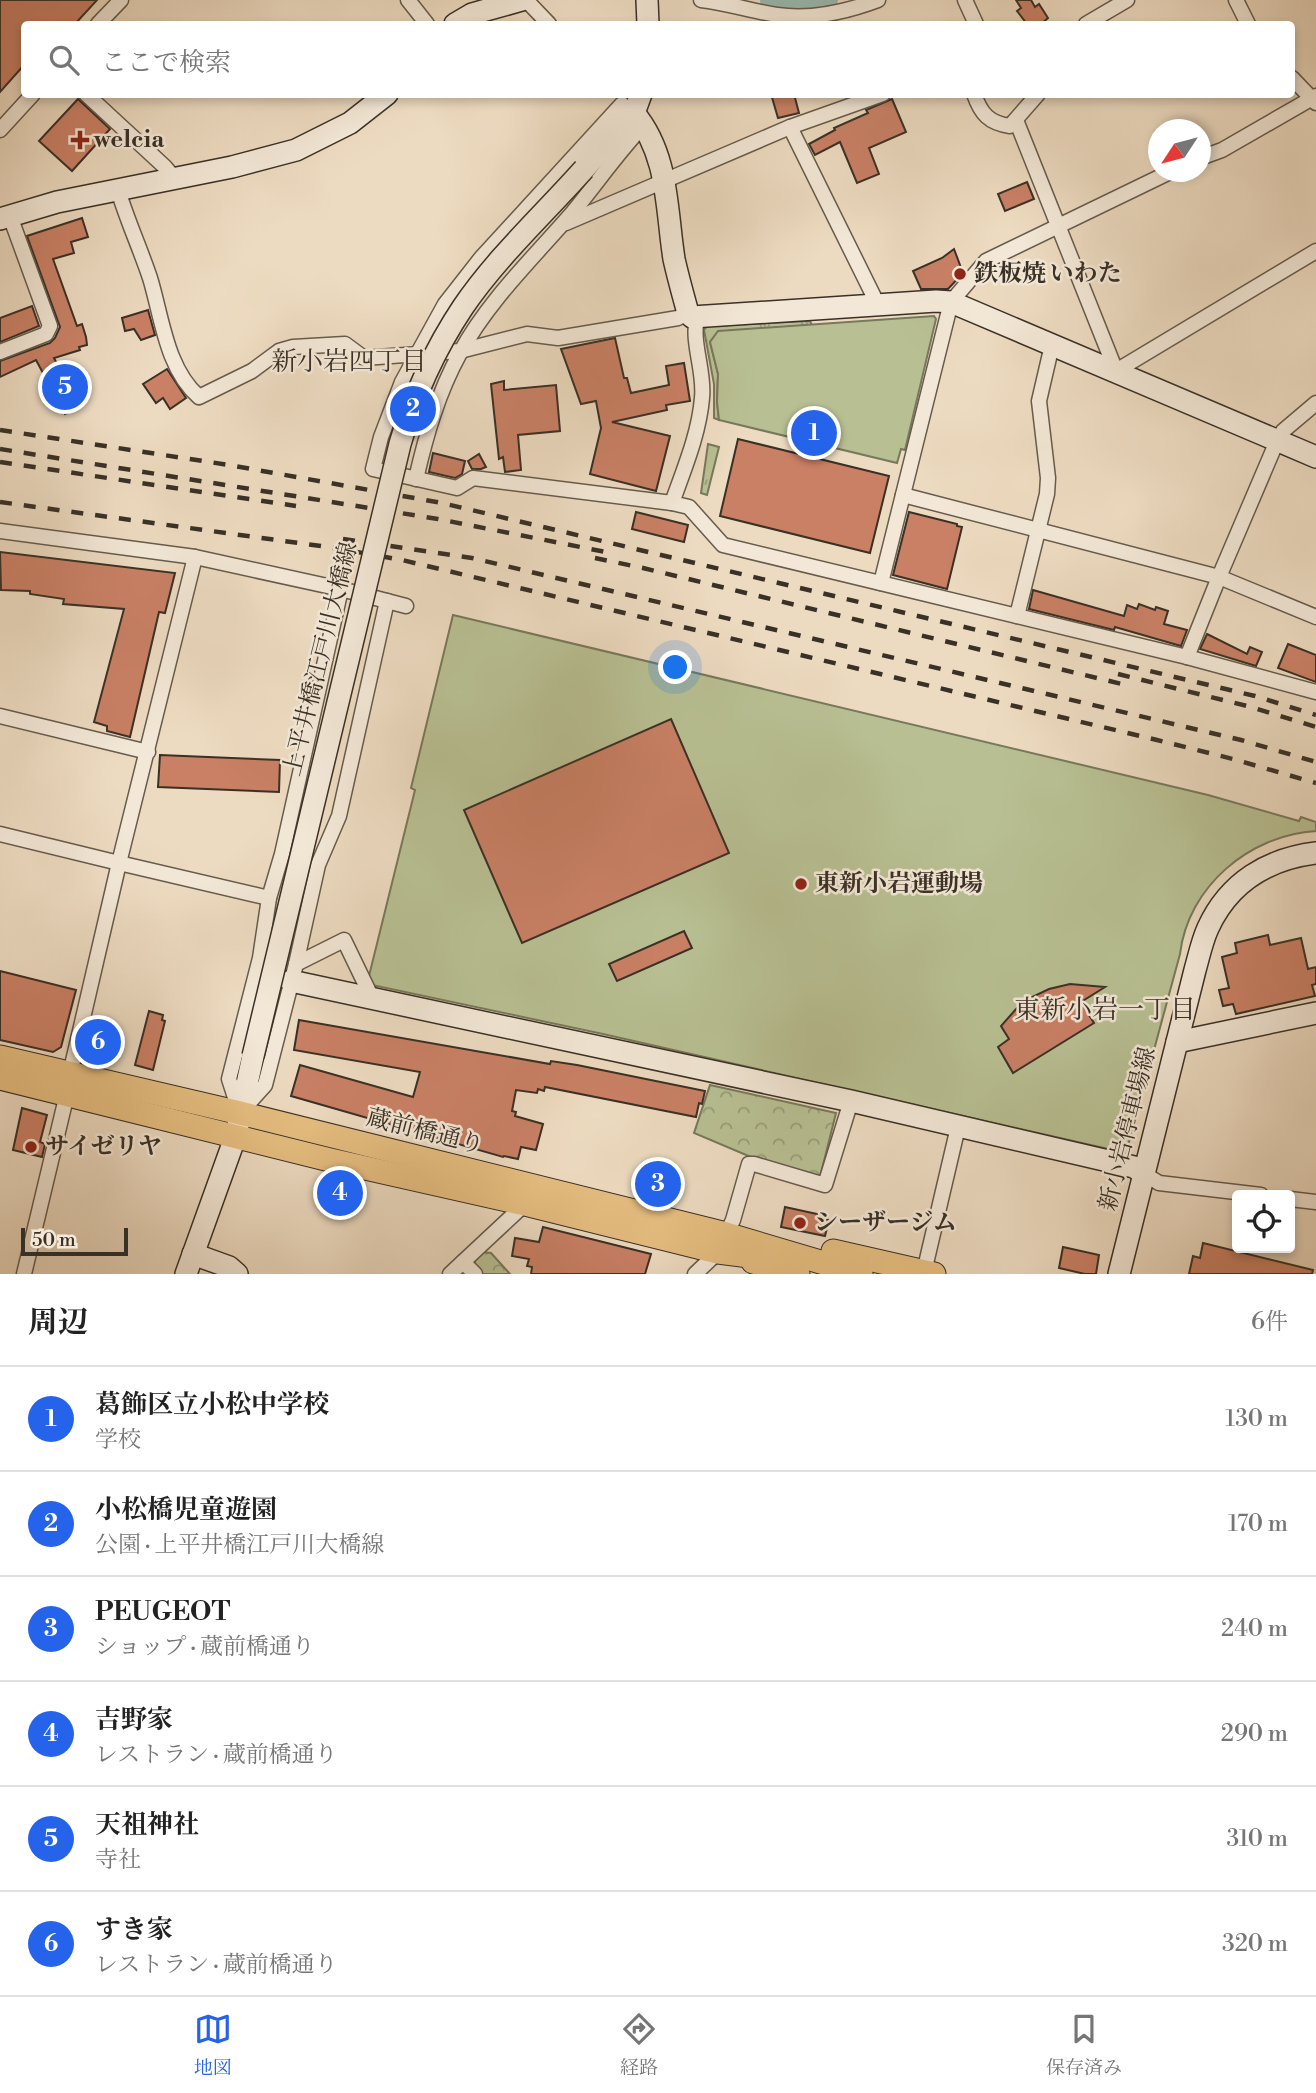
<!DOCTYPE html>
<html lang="ja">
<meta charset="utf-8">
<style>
:root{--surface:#fff;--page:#f6f6f6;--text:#222;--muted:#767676;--line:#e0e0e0;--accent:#2563eb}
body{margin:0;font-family:"Libre Bodoni","Noto Serif JP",serif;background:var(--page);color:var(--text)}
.controls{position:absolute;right:21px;bottom:21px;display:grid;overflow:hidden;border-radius:7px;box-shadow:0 4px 10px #0003}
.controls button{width:63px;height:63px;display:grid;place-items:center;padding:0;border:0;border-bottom:2px solid var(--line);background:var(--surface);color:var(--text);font:35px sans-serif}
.compass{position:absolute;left:1148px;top:119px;width:63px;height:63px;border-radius:50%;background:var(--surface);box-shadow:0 4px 10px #0003;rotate:234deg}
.scale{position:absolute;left:21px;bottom:18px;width:107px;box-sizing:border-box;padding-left:7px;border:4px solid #393026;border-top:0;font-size:19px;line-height:24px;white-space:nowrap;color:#393026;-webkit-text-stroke:5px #f3e8d7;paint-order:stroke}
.you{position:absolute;left:676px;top:668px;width:24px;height:24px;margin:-18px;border:5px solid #fff;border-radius:50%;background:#1a73e8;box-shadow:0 0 0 10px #1a73e833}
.badge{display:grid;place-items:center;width:46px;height:46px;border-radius:50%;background:var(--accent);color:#fff;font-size:23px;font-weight:700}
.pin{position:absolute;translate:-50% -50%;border:4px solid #fff;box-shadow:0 2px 7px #0006}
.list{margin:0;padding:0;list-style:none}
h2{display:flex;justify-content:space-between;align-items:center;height:91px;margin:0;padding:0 28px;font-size:30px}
h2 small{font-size:23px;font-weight:400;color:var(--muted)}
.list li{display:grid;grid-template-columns:46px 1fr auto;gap:21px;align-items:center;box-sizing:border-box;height:105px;padding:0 28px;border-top:2px solid var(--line)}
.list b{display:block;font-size:26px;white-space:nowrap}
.list p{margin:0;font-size:23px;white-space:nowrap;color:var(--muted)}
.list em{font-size:23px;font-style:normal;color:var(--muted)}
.icon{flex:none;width:38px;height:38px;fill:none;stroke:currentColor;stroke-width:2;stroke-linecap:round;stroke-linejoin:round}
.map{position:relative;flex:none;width:1316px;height:1274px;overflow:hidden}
.search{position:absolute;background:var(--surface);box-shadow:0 4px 10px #0003;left:21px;right:21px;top:21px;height:77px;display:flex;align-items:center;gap:18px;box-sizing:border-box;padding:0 24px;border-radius:7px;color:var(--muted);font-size:26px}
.sheet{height:721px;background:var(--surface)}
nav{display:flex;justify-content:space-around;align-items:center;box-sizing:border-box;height:98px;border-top:2px solid var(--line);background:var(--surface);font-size:19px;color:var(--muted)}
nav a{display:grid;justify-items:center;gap:4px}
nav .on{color:var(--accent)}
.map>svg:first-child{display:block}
.grass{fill:url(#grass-tufts);stroke:#78785c;stroke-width:2}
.park{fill:url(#park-crowns);stroke:#78785c;stroke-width:2}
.pitch{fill:#b8c093;stroke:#78785c;stroke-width:2}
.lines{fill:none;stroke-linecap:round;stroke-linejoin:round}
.river{stroke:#99bbb1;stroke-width:26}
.building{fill:#c98065;stroke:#393026;stroke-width:2}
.street-casing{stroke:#665b4d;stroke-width:17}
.secondary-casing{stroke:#393026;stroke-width:24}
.primary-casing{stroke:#393026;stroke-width:25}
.street{stroke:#f3e8d7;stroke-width:14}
.secondary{stroke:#f3e8d7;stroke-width:21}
.primary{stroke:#e6be80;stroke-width:23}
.rail{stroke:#393026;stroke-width:4.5;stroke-dasharray:12 12;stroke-linecap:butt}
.secondary-bridge-casing{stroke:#393026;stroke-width:24;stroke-linecap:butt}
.secondary-bridge{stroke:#f3e8d7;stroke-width:21}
.poi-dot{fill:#8f2418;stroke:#f3e8d7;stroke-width:2.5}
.labels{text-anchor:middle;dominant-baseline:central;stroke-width:5;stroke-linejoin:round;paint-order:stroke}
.poi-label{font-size:24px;font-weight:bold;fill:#393026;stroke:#f3e8d7;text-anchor:start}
.street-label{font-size:24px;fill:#393026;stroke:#f3e8d7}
.neighbourhood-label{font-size:26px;fill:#393026;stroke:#f3e8d7}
</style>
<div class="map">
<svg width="1316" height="1274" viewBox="0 0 1316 1274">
<defs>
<pattern id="grass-tufts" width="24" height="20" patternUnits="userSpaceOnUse" patternTransform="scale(1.75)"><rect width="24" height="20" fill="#b8c093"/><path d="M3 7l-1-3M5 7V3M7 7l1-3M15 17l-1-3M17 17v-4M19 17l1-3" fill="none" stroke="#979c78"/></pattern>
<pattern id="park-crowns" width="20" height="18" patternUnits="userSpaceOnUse" patternTransform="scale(1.75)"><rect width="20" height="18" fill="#b8c093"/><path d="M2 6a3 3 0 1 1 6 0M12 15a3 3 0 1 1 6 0" fill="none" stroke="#979c78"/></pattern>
</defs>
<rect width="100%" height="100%" fill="#eddbc1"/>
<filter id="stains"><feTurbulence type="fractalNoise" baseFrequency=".00286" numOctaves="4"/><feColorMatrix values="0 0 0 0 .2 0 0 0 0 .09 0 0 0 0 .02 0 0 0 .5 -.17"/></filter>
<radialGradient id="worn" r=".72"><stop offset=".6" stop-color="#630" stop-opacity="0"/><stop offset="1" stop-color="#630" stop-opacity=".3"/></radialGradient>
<g class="grass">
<polygon points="810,321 812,325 718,332 710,342 718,374 717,402 719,420 714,418 714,384 704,330 707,326"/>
<polygon points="708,444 719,447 707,495 701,493"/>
</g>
<g class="park">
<polygon points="710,1085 836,1113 820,1177 758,1160 694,1133"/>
<polygon points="482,1252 491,1253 510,1274 482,1274 475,1267 475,1258"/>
</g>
<g class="pitch">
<polygon points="934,316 936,319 905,450 901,449 897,463 719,420 717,402 718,374 710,342 718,331"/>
<path d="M453,615L1208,795L1299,821L1301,817L1316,822V831C1249,835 1188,887 1180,954L1126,1153L603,1034L372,985L369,976L415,790L411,788Z"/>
</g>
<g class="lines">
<polyline class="river" points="773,0 800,3 825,0"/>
</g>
<g class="building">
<polygon points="0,0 97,0 75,24 24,24 24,65 0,92"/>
<polygon points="1016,0 1031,0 1035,7 1039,4 1048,18 1041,24 1027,24 1017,11 1021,8"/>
<polygon points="771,94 794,94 799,113 778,118"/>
<polygon points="78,99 110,129 72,171 39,141"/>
<polygon points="892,99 906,132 869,148 879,174 857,183 840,142 815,155 809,144 835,130 834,128 868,113 866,110"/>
<polygon points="1027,182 1034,199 1005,211 998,194"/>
<polygon points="82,218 88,237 71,242 74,253 53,259 77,326 82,324 86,337 87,345 79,347 80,350 54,358 65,379 71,376 82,396 75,400 78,407 65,414 36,360 0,377 0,361 50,343 55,338 60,327 27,236"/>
<polygon points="954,249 963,273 948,289 921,289 913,271 942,258"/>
<polygon points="32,306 39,326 0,342 0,318"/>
<polygon points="148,310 155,335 141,340 134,329 125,331 122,318"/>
<polygon points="615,338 624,378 627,378 631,393 669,385 666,366 684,363 690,401 666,405 667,410 612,422 670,436 656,491 590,474 601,428 596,401 581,404 561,349"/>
<polygon points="167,369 186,398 170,409 163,398 156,403 143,384"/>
<polygon points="504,381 504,390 556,385 560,431 518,435 521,470 505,472 503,457 499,459 491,384"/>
<polygon points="738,439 889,476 870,553 720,516"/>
<polygon points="433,453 465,461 462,474 455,478 429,472"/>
<polygon points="479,454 486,467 481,469 472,469 468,461"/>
<polygon points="636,512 688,525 684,542 632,529"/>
<polygon points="909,512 957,524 957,526 962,527 947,589 893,575"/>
<polygon points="0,552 175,573 165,613 159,612 130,737 107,731 107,726 94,722 124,609 63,604 64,599 30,594 30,591 1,590"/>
<polygon points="1033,590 1124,616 1127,605 1137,609 1139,604 1155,610 1156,607 1168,611 1164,624 1187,630 1181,646 1115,627 1114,630 1029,609"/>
<polygon points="1207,634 1247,654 1250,647 1262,652 1256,666 1200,649"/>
<polygon points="1288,644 1316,655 1316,682 1278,668"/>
<polygon points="671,719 729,853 522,943 464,810"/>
<polygon points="160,755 280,760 279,792 158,787"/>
<polygon points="684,931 692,948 617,981 609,964"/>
<polygon points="1268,935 1270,945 1301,938 1308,969 1316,967 1316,984 1312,985 1315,996 1236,1014 1233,1004 1223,1006 1219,990 1229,988 1222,957 1237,953 1235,943"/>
<polygon points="0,971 76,990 61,1047 53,1052 0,1040"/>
<polygon points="1070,984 1105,987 1081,1002 1094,1023 1013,1073 998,1047 1009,1039 1001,1026 1017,1008 1032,997 1049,989"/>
<polygon points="149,1011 163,1015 162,1020 165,1021 153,1070 135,1065"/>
<polygon points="299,1020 550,1064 551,1061 577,1065 705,1091 702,1104 699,1103 696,1117 545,1087 544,1091 538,1089 537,1093 516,1090 512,1111 516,1112 515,1116 543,1124 536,1150 521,1147 518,1159 504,1156 503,1157 291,1096 300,1065 413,1097 420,1072 294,1050"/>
<polygon points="95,1023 110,1026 103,1059 88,1055"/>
<polygon points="22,1108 47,1115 40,1142 45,1144 42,1157 13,1150"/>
<polygon points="334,1179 351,1181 344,1209 327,1204"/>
<polygon points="785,1207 817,1214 816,1217 829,1220 825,1236 781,1227"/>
<polygon points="543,1227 651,1254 645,1274 531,1274 532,1267 527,1266 529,1259 512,1256 515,1238 539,1242"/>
<polygon points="1203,1243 1313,1270 1312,1274 1189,1274 1193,1256 1200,1258"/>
<polygon points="1063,1247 1099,1255 1096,1274 1085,1274 1059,1268"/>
</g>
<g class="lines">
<g class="street-casing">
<g id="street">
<polyline points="408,0 427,24"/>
<polyline points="526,0 549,24"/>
<path d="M701,0C727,3 751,11 777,15C811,20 846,12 878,0"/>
<polyline points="965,0 976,24"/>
<polyline points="1236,0 1248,24"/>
<polyline points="98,24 121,0"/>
<polyline points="1086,24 1127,0"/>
<polyline points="1292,78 1316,103"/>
<polyline points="86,94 165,167 175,179"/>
<path d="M974,94C981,114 989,123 1010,126L1038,94"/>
<polyline points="622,104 481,258 445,304 402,382 381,437 373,469 457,488 473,478 672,503"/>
<polyline points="1016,120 1116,371 1316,251"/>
<polyline points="790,127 878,305"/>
<polyline points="0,130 33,94"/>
<polyline points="1200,158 1222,150 1316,96"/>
<path d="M118,190C127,220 140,248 150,278C162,317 166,368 199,397L252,371L279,351L293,347L345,344L364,358L460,351L527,334L558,338L678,318L688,313"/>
<polyline points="566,223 790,127 883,94"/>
<path d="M697,317C691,343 705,371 702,398C699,434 684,469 672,503L689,507L723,545L1187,657L1316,692"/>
<polyline points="0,352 46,334 50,326 10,216"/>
<polyline points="1316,403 1283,431 1277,441 1219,577 1316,617"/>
<path d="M416,479C426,435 438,393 460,353C488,301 534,257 573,212C597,183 618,152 644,125"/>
<polyline points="903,495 1219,577 1187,657"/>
<polyline points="0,531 195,557 341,589 406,606"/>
<polyline points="881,583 951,302 986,261 1170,172"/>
<polyline points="341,589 282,854 269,898 260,958 229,1079 240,1113 265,1085 296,964 318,865 339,816 387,601"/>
<polyline points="1017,616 1047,494 1048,478 1039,401 1052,345"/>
<polyline points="0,716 148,752"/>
<polyline points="0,834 119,863 195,557"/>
<polyline points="296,964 344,940 372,998"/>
<polyline points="70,1074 119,863 269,898"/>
<polyline points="1143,1173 1159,1183 1261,1195"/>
<polyline points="1290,1199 1316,1202"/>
<polyline points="463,1262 475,1274"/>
<polyline points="924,1272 958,1127"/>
<polyline points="24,1274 67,1094"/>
<polyline points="450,1274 525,1204"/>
<polyline points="695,1274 718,1252 733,1220 749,1164 754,1164 825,1185 851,1101"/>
</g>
</g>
<g class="secondary-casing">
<g id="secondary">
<polyline points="647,0 648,24"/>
<polyline points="455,24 472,14 522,0"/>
<path d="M634,113C669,155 666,208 674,259C678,277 683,295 688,313L692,317L936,301L951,302L1316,457"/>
<polyline points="584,169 634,113 641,94"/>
<polyline points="0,219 57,202 232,167 296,150 350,123 387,94"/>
<polyline points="291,981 851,1101 1134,1167 1143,1173"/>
<polyline points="1177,1042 1316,1013"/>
<polyline points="193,1254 229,1267 237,1274"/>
<polyline points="186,1274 236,1135 253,1056"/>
<path d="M1119,1274L1195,970C1199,956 1202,941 1208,928C1229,882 1268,859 1316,853"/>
</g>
</g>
<g class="primary-casing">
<g id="primary">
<polyline points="0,1057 240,1113 726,1234 861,1274"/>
<polyline points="0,1078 330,1160 525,1204 718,1252 772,1259"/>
<polyline points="833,1251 934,1274"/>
<polyline points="753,1262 798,1274"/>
</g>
</g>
<use href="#street" class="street"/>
<use href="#secondary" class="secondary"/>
<use href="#primary" class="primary"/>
<g class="rail">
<polyline points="0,430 229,465 442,503 1255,696 1316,715"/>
<polyline points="0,449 438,519 611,553"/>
<polyline points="0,462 296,506"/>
<polyline points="0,502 335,548 402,560 1157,740 1233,759 1316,783"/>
<polyline points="343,539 472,558 1241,740 1316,762"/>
<polyline points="595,558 643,568 1130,686"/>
<polyline points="1118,674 1251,707 1316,727"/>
</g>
<g class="secondary-bridge-casing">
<path id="secondary-bridge" d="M253,1056L400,444C414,395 435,349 463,307C497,257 544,214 584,169"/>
</g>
<use href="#secondary-bridge" class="secondary-bridge"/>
</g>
<g class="poi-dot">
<path d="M76.5 129.5h7v7h7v7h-7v7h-7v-7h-7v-7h7z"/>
<circle cx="960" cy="274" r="7"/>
<circle cx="801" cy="884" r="7"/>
<circle cx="31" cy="1147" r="7"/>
<circle cx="800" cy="1223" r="7"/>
</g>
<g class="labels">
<g class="poi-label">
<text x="94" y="140">welcia</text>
<text x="974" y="274">鉄板焼 いわた</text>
<text x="815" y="884">東新小岩運動場</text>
<text x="45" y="1147">サイゼリヤ</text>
<text x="814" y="1223">シーザージム</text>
</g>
<g class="street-label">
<text transform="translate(321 659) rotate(-76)">上平井橋江戸川大橋線</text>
<text transform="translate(1128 1129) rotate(-76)">新小岩停車場線</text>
<text transform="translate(425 1132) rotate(14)">蔵前橋通り</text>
</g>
<g class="neighbourhood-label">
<text x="349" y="362">新小岩四丁目</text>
<text x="1105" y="1010">東新小岩一丁目</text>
</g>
</g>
<rect width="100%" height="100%" filter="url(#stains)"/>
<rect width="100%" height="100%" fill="url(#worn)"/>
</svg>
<div class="controls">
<button><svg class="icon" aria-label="locate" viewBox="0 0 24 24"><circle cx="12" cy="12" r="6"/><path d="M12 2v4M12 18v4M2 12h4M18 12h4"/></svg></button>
</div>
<svg class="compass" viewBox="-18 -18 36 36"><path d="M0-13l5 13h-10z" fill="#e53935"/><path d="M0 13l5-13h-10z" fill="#767676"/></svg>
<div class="scale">50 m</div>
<div class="you"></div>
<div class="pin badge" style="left:814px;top:433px">1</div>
<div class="pin badge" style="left:413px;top:409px">2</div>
<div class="pin badge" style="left:658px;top:1184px">3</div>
<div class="pin badge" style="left:340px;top:1193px">4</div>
<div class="pin badge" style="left:65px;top:387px">5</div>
<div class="pin badge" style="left:98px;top:1042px">6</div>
<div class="search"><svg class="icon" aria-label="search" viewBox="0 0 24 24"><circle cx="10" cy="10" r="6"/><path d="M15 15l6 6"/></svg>ここで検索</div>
</div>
<section class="sheet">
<h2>周辺<small>6件</small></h2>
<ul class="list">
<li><span class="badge">1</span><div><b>葛飾区立小松中学校</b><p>学校</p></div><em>130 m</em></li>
<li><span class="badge">2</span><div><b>小松橋児童遊園</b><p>公園 · 上平井橋江戸川大橋線</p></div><em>170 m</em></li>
<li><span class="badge">3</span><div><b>PEUGEOT</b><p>ショップ · 蔵前橋通り</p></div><em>240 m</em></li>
<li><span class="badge">4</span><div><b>吉野家</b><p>レストラン · 蔵前橋通り</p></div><em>290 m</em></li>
<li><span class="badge">5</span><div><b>天祖神社</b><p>寺社</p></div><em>310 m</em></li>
<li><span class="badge">6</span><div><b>すき家</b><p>レストラン · 蔵前橋通り</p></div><em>320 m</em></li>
</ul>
</section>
<nav>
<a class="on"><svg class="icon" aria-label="map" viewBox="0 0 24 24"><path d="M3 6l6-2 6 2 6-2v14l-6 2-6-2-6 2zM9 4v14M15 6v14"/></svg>地図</a>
<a><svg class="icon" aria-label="directions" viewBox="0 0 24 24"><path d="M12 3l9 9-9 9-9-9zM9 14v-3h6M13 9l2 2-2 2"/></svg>経路</a>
<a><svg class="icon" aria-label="saved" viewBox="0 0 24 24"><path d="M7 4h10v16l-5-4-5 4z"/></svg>保存済み</a>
</nav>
